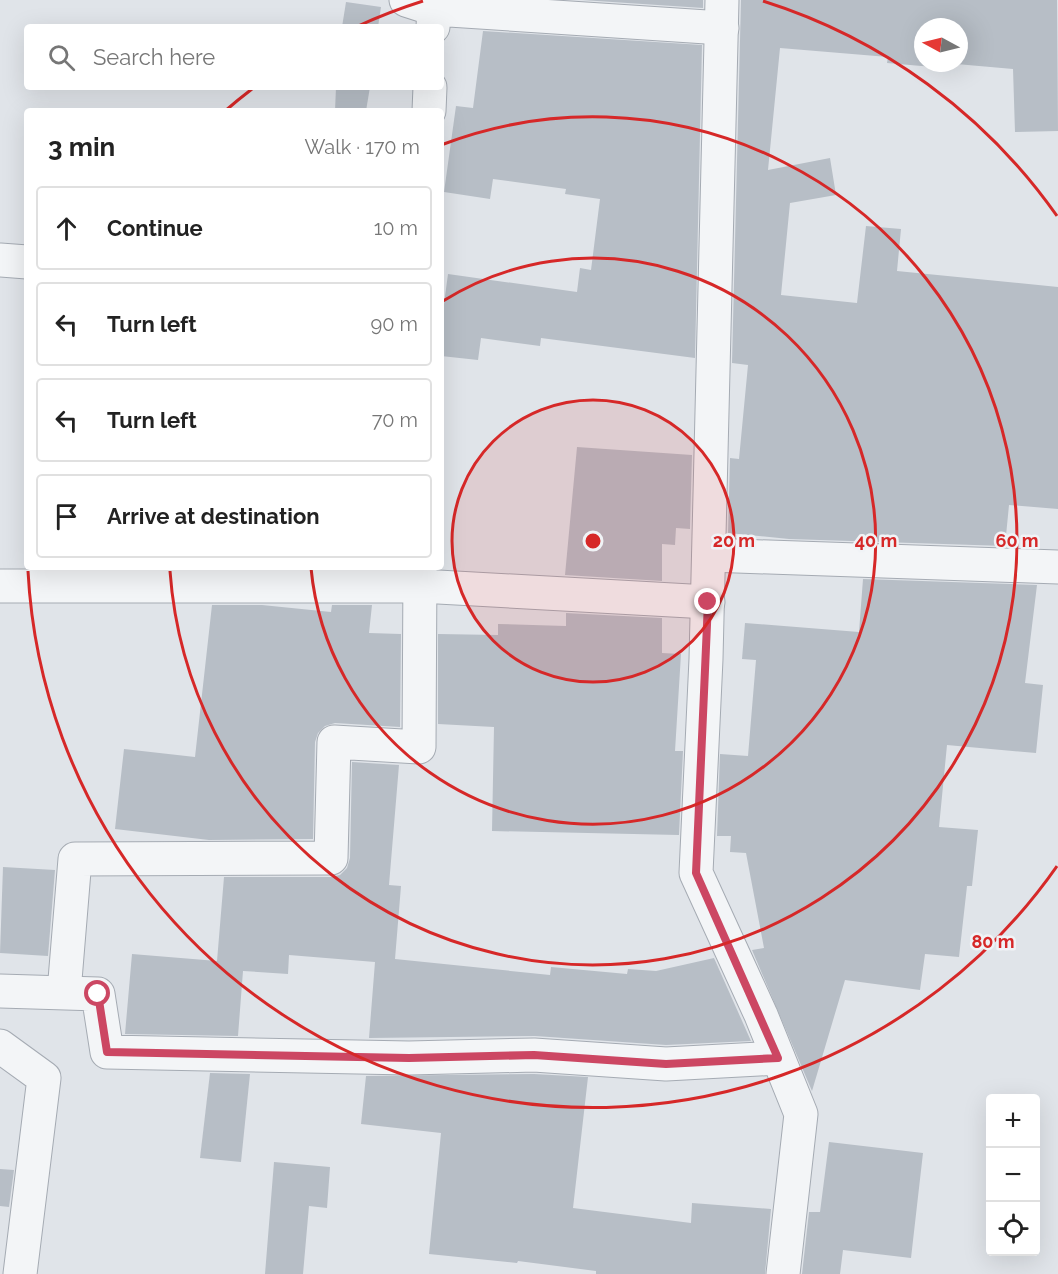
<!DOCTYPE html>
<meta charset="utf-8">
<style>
:root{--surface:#fff;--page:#f6f6f6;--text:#222;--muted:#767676;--line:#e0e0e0}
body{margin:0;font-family:Raleway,sans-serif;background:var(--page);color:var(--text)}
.controls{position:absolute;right:18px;bottom:18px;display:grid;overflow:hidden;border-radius:6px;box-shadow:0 6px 24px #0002}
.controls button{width:54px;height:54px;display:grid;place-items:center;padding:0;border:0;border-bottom:2px solid var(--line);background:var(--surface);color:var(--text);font:30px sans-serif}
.compass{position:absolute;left:914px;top:18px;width:54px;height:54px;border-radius:50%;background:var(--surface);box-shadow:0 6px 24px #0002;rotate:277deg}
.stop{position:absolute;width:18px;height:18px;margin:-14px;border:4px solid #cc4763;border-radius:50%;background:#fff}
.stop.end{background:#cc4763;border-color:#fff;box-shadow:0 2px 6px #0008}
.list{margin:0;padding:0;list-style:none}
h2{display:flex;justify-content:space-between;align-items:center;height:78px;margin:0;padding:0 24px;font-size:26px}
h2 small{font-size:20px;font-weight:400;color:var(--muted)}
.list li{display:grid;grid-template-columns:39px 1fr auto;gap:18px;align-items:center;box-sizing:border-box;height:84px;margin:0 12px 12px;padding:0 12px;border:2px solid var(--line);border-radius:6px}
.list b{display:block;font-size:22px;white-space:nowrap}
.list em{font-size:20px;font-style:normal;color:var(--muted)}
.icon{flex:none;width:33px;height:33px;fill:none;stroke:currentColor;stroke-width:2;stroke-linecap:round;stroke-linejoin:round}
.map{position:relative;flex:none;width:1058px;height:1274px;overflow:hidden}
.search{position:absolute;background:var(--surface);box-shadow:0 6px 24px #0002;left:24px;top:24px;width:420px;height:66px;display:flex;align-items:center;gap:15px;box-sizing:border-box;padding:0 21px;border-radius:6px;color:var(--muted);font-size:22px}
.panel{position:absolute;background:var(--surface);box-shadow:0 6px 24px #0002;left:24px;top:108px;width:420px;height:462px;border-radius:6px}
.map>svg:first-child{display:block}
.building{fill:#b7bec6}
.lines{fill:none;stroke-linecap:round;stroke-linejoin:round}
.street-casing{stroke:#a5abb3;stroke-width:35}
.street{stroke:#f3f5f7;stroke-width:33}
.route{stroke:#cc4763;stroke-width:8}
.ring{fill:none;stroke:#d62828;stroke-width:3}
.centre{fill:#d62828;stroke:#f0f3f6;stroke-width:3}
.ring-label{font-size:18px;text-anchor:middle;font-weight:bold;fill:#d62828;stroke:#f0f3f6;stroke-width:5;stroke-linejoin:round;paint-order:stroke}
</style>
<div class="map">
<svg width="1058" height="1274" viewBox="0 0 1058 1274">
<rect width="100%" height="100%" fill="#e0e4e9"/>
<g class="building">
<polygon points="582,0 703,0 703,8"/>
<polygon points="741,0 1057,0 1058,131 1015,132 1013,69 945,63 959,63 959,27 923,27 923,63 934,63 933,67 887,63 888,57 780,48 768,170 830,158 836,195 790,203 781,295 857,303 866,226 901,229 897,271 1058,287 1058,509 1009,505 1005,546 789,539 728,533 730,458 739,459 748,365 732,363"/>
<polygon points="346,2 381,7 378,27 342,27"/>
<polygon points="483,31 702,45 695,358 541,338 540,346 481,338 478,360 441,356 441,326 448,274 577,292 580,268 591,270 600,199 565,194 566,189 493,179 490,199 444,192 456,106 473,108"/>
<polygon points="336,87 370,87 366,111 335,111"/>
<polygon points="577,447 692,455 690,529 676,528 675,545 662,544 662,581 565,575"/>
<polygon points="863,579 1037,585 1025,683 1043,685 1036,753 947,745 939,827 978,830 972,886 967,886 959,957 925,954 920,990 845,980 812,1091 752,950 764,948 746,853 730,852 731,836 717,836 720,754 748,756 756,660 742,659 745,623 859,632"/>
<polygon points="212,605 262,605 331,612 332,605 372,605 369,633 401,634 400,727 335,723 325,726 318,733 315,742 313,839 209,840 115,829 124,749 195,757"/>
<polygon points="566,613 662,618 662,653 681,654 675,751 683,751 679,835 492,831 494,727 438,724 438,634 498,635 498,624 566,626"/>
<polygon points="352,762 399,765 389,885 401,886 395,959 550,975 551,967 627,974 628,969 656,971 714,958 751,1041 666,1045 535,1036 369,1038 375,962 289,955 288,974 243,971 238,1036 125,1034 132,954 217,961 224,877 331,877 340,875 347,868 350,858"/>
<polygon points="3,867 55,870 48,956 0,953"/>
<polygon points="210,1073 250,1074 241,1162 200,1158"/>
<polygon points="534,1074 588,1077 573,1208 691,1223 692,1203 771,1209 765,1274 596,1274 596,1271 518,1261 517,1263 429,1254 441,1133 361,1124 366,1076"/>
<polygon points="829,1142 923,1153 911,1258 843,1250 840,1274 802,1274 809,1212 820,1212"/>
<polygon points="274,1162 330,1167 327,1208 309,1206 303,1274 265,1274"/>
<polygon points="0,1169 14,1170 9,1207 0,1206"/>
</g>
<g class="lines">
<g class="street-casing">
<g id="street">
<polyline points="406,0 434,9"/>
<polyline points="722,0 706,659 696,873 761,1015 801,1114 783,1274"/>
<polyline points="433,27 434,9 722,28"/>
<polyline points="429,111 430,87"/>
<polyline points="0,260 27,262"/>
<polyline points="709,555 1058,567"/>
<polyline points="0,586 420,586 708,602"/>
<polyline points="0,991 98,994 107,1052 409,1058 534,1055 666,1064 778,1058"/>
<polyline points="64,992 75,859 331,858 334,742 419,747 420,567"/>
<polyline points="0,1046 44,1078 20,1274"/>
</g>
</g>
<use href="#street" class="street"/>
</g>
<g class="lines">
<polyline class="route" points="98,994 107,1052 409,1058 534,1055 666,1064 778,1058 696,873 708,602"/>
</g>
<circle cx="593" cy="541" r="141" fill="#d62828" fill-opacity=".12"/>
<g class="ring">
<circle cx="593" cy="541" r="141"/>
<path d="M443 301A283 283 0 1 1 311 568"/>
<path d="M441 145A424 424 0 1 1 170 571"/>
<path d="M1057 866A566 566 0 0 1 28 571M225 111A566 566 0 0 1 252 89M358 26A566 566 0 0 1 423 1M763 1A566 566 0 0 1 1057 216"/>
</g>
<circle cx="593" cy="541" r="9" class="centre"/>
<g class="ring-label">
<text x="734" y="547">20 m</text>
<text x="876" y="547">40 m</text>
<text x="1017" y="547">60 m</text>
<text x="993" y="948">80 m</text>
</g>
</svg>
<div class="controls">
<button>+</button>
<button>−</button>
<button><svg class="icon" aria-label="locate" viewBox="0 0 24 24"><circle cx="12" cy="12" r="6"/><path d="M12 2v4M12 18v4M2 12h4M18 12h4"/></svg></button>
</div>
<svg class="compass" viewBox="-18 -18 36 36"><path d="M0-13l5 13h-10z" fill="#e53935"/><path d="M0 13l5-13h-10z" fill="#767676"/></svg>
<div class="stop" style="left:98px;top:994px"></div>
<div class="stop end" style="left:708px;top:602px"></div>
<div class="search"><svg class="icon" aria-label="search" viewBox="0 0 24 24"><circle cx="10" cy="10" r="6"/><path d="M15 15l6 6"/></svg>Search here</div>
<section class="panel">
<h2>3 min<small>Walk · 170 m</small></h2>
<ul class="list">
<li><svg class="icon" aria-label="ahead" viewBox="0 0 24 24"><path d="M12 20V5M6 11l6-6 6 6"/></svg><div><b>Continue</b></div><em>10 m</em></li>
<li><svg class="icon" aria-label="left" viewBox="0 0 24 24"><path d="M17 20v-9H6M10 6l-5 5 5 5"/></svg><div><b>Turn left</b></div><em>90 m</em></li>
<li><svg class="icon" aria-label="left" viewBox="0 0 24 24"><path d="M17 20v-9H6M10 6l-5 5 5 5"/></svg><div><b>Turn left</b></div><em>70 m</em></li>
<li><svg class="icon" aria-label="arrive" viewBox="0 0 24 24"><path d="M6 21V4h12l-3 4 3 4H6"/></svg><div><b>Arrive at destination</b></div></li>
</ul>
</section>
</div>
